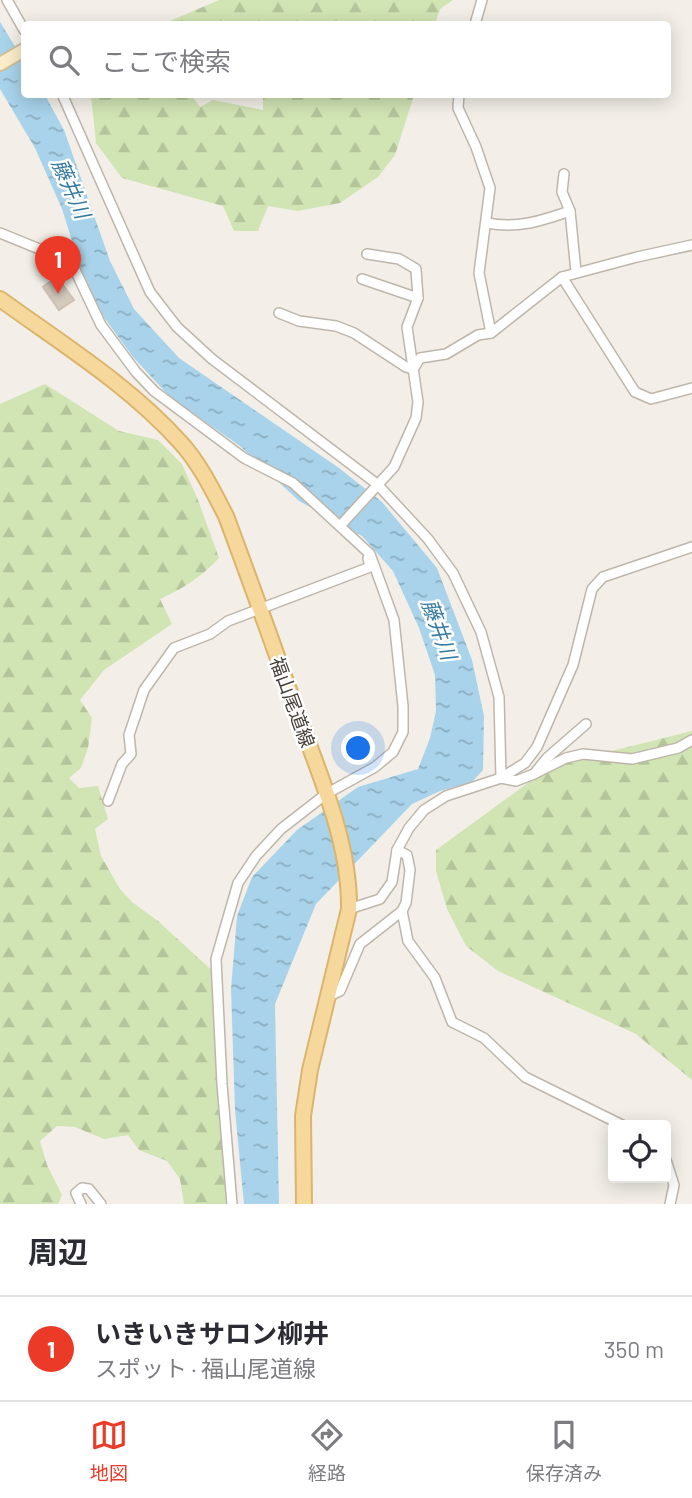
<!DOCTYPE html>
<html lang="ja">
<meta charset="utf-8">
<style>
:root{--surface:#fff;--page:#f7f7f7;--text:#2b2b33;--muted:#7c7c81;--line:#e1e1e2;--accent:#eb3a27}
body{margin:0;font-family:Barlow,"Noto Sans JP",sans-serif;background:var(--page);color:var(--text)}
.controls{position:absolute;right:21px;bottom:21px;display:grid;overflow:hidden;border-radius:7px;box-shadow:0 4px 18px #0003}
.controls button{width:63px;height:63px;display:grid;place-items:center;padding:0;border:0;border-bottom:2px solid var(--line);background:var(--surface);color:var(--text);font:35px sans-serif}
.you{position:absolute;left:359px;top:749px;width:24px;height:24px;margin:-18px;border:5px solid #fff;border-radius:50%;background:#1a73e8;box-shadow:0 0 0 10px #1a73e833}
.badge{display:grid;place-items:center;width:46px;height:46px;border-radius:50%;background:var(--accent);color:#fff;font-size:23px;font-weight:700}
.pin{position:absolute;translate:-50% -58px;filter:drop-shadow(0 2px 4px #0008)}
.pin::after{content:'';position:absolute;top:37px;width:24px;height:21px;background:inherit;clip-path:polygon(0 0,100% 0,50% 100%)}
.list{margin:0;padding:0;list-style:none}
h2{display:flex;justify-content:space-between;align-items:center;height:91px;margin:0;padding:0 28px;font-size:30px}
h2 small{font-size:23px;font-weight:400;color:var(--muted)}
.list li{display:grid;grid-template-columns:46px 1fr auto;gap:21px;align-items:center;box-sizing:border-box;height:105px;padding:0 28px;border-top:2px solid var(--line)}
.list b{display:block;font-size:26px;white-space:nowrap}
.list p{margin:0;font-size:23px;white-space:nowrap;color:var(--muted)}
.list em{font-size:23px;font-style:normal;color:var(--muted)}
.icon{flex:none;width:38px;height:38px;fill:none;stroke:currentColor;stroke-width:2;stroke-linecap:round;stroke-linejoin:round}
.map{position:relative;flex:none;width:692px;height:1204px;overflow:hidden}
.search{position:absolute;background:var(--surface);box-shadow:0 4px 18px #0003;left:21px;right:21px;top:21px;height:77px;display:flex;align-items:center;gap:18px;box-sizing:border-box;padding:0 24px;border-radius:7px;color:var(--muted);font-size:26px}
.sheet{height:196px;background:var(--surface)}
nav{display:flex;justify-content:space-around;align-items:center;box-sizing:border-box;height:98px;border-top:2px solid var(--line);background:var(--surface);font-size:19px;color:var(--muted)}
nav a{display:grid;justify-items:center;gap:4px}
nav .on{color:var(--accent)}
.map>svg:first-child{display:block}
.forest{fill:url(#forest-firs)}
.water{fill:url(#water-ripples)}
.building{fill:#d4cabe;stroke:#cec1b2;stroke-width:2}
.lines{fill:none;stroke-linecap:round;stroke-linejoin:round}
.street-casing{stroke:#beb6ab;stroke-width:12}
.secondary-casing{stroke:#cfbf9a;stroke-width:16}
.primary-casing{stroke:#dbb46d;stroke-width:18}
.street{stroke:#fff;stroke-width:9}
.secondary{stroke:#fbecca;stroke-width:12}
.primary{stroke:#f7d89c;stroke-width:14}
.labels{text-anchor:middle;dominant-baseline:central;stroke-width:5;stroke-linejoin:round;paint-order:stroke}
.street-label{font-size:19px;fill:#463f37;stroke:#fff}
.water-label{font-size:21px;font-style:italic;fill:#357aa2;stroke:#fff}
</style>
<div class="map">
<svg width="692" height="1204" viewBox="0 0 692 1204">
<defs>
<pattern id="forest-firs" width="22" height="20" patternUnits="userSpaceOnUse" patternTransform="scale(1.75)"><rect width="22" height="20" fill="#d1e4b3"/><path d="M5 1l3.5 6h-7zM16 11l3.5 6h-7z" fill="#b5c59b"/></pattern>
<pattern id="water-ripples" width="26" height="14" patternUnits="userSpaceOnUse" patternTransform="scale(1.75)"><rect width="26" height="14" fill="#a8d3eb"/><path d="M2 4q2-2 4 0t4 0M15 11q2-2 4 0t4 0" fill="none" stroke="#8badbf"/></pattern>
</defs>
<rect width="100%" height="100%" fill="#f3efe8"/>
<g class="forest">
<polygon points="219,0 453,0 440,9 435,24 163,24"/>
<polygon points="91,95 191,95 200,107 213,100 263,110 263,95 414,95 395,155 378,177 340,203 298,211 268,206 258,231 234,231 223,206 122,178 96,143"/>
<path d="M45,384L119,431L158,440L182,464L198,500L219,558C201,577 184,588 160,599L172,624L104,670L80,700L92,718L88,748L81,768L69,778L79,788L98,786L108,819L95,829L101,856L120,889L132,902L158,921L218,976L231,1204H184L180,1179L167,1161L139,1150L128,1135L104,1139L75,1127L57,1126L40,1141L47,1165L62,1195L58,1204H0V404Z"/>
<polygon points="692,731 692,1080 636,1034 498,971 466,946 447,909 436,871 436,850 551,766"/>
</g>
<polygon class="water" points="0,22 24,61 24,94 45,95 64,130 110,261 134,309 179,358 339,468 382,502 437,568 472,660 484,716 483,770 472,782 440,791 412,804 316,904 275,1004 279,1204 244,1204 235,1110 231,989 237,916 252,877 297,830 358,787 418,769 430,738 436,711 435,675 419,628 393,571 362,536 299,501 240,446 170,397 133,357 103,316 83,276 62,209 35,148 0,89"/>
<polygon class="building" points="57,277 74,300 59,310 43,287"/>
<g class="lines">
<g class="street-casing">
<g id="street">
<polyline points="7,0 24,30"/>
<polyline points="475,24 482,0"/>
<polyline points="62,94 150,292 177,327 212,359 377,484 428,539 453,573 481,632 499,697 501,778"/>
<polyline points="459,94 458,108 476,147 490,188 479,273 491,333"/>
<polyline points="564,174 562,192 570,211 576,272"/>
<path d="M487,223C517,229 541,221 570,211"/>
<polyline points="0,233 49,253 75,270 101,325 136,372 154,391 244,458 293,483 370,554 394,620 403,706 403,732 393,752 375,767 326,794 281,829 256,856 238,883 216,959 222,1084 232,1204"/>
<polyline points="562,277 635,392 651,399 692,388"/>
<polyline points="362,279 418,298"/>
<polyline points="279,313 299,321 336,326 354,333 406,367 413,369"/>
<polyline points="414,368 420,358 446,354 478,335 491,333 562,277 637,257 692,245"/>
<polyline points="340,526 394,467 416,418 418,402 407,327 418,298 416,269 399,259 367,254"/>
<polyline points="534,774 566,758 583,754 632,759 678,748 692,740"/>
<polyline points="501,778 516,781 534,774 547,758 586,724"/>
<polyline points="108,801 122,764 131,754 129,735 144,690 174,648 210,634 228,621 370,567 368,558"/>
<polyline points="349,909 380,899 392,882 397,850 409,828 424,810 446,796 501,778 525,763 537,747 573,665 592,589 603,577 692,547"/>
<polyline points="402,911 408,941 435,978 452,1022 484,1038 525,1077 622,1125"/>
<polyline points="329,996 340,991 360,944 402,911 406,903 410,870 407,855 397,850"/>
<polyline points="666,1160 674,1185 670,1204"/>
<polyline points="81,1204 76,1193 82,1188 89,1189 101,1204"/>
</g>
</g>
<g class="secondary-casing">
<polyline id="secondary" points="0,64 24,50"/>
</g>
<g class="primary-casing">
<path id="primary" d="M0,299C62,344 129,385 181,443C200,464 213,491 226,516C251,583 275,650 299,718C321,778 350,844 349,909L310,1070L303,1116L304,1204"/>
</g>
<use href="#street" class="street"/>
<use href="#secondary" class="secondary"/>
<use href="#primary" class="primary"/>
</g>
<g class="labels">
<g class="street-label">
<text transform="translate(293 702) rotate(70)">福山尾道線</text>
</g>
<g class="water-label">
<text transform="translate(72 188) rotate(66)">藤井川</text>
<text transform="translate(440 629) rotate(70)">藤井川</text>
</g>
</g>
</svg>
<div class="controls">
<button><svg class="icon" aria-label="locate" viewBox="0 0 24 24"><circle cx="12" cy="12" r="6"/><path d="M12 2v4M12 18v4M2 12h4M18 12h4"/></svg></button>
</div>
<div class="you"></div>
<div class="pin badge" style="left:58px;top:294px">1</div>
<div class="search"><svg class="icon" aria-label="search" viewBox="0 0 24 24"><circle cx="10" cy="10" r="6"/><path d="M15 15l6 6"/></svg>ここで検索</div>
</div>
<section class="sheet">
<h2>周辺<small></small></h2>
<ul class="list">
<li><span class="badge">1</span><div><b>いきいきサロン柳井</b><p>スポット · 福山尾道線</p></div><em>350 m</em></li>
</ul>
</section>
<nav>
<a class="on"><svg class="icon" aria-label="map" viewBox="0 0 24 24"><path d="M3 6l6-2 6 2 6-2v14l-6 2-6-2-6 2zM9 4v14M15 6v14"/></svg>地図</a>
<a><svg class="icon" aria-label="directions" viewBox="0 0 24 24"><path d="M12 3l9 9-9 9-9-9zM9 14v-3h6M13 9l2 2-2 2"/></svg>経路</a>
<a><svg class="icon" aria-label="saved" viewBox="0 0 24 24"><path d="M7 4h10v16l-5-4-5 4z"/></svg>保存済み</a>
</nav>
